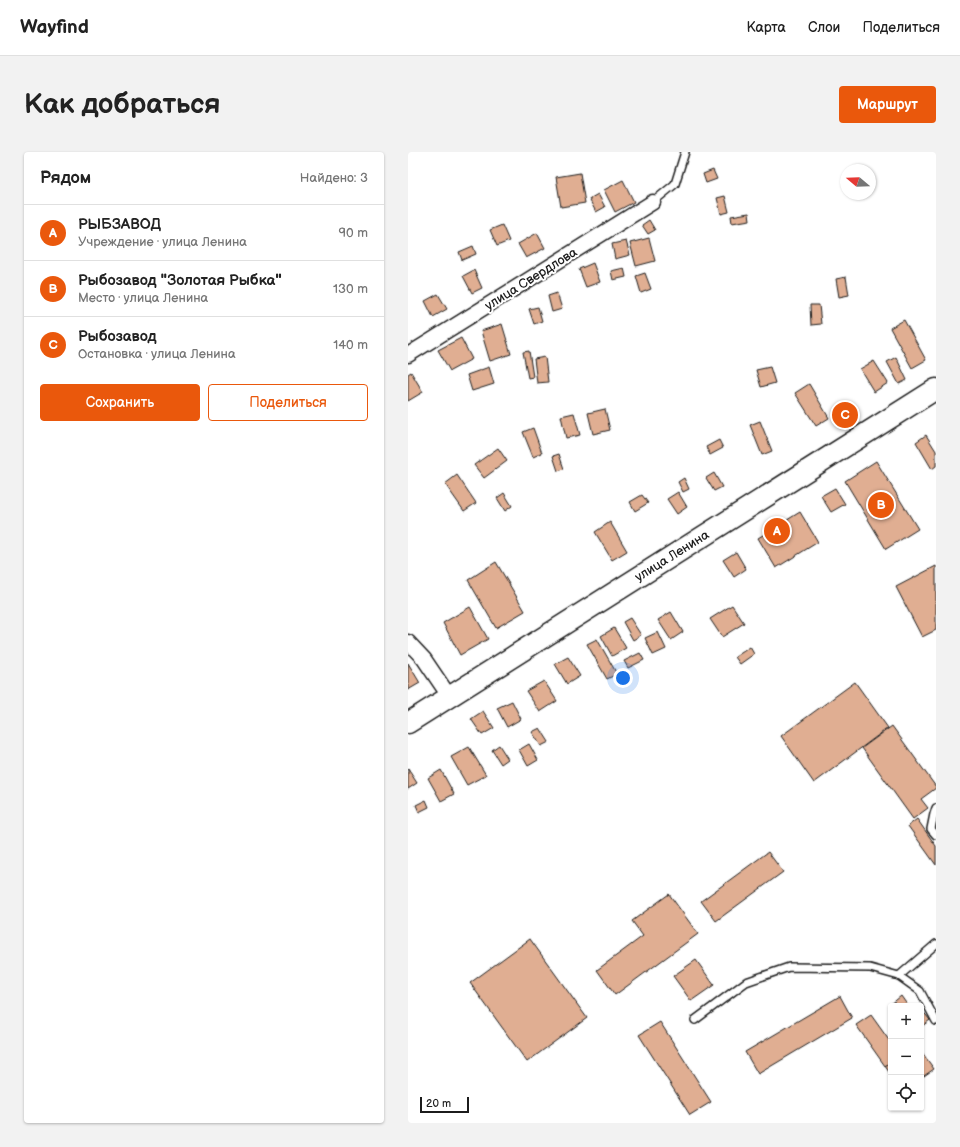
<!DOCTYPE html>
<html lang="ru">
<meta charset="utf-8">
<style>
:root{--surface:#fff;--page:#f2f2f2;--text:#222;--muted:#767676;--line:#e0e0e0;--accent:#ea580c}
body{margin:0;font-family:"Balsamiq Sans",sans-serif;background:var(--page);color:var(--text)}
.controls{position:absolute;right:12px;bottom:12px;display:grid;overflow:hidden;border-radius:4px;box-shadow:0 1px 3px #0004}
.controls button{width:36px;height:36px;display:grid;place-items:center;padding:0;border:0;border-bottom:1px solid var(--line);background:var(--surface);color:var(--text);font:20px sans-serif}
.compass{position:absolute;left:432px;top:12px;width:36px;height:36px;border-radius:50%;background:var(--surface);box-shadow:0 1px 3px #0004;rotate:289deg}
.scale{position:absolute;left:12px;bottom:10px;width:49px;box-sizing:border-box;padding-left:4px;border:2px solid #1c1c1c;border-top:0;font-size:11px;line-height:14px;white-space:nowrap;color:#1c1c1c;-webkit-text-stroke:3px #fff;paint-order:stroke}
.you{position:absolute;left:215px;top:526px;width:14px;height:14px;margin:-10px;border:3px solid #fff;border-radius:50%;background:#1a73e8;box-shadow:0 0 0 6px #1a73e833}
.badge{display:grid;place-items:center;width:26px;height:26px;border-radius:50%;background:var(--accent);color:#fff;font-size:13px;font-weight:700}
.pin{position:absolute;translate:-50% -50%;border:2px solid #fff;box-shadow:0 1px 4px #0006}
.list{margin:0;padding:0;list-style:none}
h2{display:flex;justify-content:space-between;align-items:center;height:52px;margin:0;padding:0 16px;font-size:17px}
h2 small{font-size:13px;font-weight:400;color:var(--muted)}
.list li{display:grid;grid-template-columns:26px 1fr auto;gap:12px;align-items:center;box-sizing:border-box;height:56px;padding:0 16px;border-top:1px solid var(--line)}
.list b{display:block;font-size:15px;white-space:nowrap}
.list p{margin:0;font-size:13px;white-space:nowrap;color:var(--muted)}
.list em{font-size:13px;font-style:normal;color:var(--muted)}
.actions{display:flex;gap:8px;padding:12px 16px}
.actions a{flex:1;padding:9px 0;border:1px solid var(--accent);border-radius:4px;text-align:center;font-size:14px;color:var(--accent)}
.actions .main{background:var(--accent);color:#fff}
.icon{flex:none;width:22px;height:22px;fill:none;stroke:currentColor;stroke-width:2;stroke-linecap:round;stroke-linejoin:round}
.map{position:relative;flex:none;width:528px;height:971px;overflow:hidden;border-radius:4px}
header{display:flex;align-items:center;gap:24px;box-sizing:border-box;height:56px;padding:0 20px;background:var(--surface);border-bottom:1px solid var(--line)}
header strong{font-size:19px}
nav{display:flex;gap:22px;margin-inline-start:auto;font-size:14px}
.intro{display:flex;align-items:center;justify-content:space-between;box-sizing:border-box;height:96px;padding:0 24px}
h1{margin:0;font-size:28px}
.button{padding:10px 18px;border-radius:4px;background:var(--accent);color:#fff;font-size:14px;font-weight:700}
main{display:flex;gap:24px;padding:0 24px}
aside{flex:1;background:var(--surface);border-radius:4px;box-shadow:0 1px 3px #0004}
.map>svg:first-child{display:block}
.building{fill:#e0ae92;stroke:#1c1c1c}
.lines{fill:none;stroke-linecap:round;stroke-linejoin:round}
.lane-casing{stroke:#1c1c1c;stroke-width:10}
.street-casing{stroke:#1c1c1c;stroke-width:17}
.secondary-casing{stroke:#1c1c1c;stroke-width:23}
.lane{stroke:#fff;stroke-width:7}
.street{stroke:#fff;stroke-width:14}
.secondary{stroke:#fff;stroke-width:20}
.labels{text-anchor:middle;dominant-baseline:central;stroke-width:4;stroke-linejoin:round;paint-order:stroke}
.street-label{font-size:13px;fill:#1c1c1c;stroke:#fff}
</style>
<header>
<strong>Wayfind</strong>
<nav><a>Карта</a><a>Слои</a><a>Поделиться</a></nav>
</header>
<div class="intro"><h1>Как добраться</h1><a class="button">Маршрут</a></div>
<main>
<aside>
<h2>Рядом<small>Найдено: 3</small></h2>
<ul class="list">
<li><span class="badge">A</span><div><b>РЫБЗАВОД</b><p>Учреждение · улица Ленина</p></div><em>90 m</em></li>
<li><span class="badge">B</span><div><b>Рыбозавод &quot;Золотая Рыбка&quot;</b><p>Место · улица Ленина</p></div><em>130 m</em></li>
<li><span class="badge">C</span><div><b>Рыбозавод</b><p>Остановка · улица Ленина</p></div><em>140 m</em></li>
</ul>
<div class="actions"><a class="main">Сохранить</a><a>Поделиться</a></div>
</aside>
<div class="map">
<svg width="528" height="971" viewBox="0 0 528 971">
<rect width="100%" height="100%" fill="#fff"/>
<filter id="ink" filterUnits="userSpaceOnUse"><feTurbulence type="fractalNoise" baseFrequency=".025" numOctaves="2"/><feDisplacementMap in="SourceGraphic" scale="8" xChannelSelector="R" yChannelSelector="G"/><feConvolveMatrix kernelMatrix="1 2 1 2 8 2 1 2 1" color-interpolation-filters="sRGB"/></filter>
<g filter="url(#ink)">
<g class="building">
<polygon points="305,18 309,27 298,31 295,22"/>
<polygon points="172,21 177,51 153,55 148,25"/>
<polygon points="215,28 226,50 207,60 196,38"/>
<polygon points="190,42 197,55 188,60 181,47"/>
<polygon points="317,44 321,60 313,62 309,46"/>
<polygon points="341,61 342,68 324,71 323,64"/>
<polygon points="241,68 247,78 240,82 234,73"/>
<polygon points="94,73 101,89 89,94 82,78"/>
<polygon points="129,81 137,96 118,106 110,92"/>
<polygon points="241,86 247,109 228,114 222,91"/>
<polygon points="218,89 222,103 207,107 204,92"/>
<polygon points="65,94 68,102 54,108 51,100"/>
<polygon points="185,111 192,130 178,135 171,117"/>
<polygon points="216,116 218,125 205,128 203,119"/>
<polygon points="66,118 74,136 64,141 55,124"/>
<polygon points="237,121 243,137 233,141 228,124"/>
<polygon points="438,125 441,143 431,145 428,127"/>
<polygon points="149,141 154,157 144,160 140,144"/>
<polygon points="30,142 39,157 25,165 17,149"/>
<polygon points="402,153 411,153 413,172 403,173"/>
<polygon points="130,155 134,169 126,172 121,157"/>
<polygon points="496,168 518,208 504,216 482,176"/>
<polygon points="94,172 103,202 82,209 73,179"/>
<polygon points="53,186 64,207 42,219 30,198"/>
<polygon points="121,199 125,225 120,226 115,200"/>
<polygon points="137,205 140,230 129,231 126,207"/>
<polygon points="488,205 499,228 491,232 479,210"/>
<polygon points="466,209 480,231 466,240 452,217"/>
<polygon points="81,215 86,232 64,239 59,223"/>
<polygon points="362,215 367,231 353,235 348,218"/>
<polygon points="3,220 15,240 0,249 0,222"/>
<polygon points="401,232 421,266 408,274 387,241"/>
<polygon points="197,257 202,278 185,282 180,261"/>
<polygon points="166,261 172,283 158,286 153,264"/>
<polygon points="352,269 364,299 354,303 342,273"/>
<polygon points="125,276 134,301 125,305 115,280"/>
<polygon points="518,283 528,299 528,314 524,317 508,290"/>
<polygon points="311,288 315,296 302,303 298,295"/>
<polygon points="90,296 99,309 76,326 66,313"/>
<polygon points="151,302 156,317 150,319 145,304"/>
<polygon points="468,309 510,377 478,397 437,329"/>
<polygon points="306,321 314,335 306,339 298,326"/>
<polygon points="49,323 68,351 56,359 37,332"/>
<polygon points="276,326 281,337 275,340 270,330"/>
<polygon points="427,336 437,352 423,360 413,344"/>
<polygon points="270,340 279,355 269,362 259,347"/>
<polygon points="96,341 104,354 97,359 89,346"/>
<polygon points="234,343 240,351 227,359 222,350"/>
<polygon points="392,360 410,390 368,416 350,386"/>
<polygon points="202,370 219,399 204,408 187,380"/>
<polygon points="328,400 338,417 326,425 315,408"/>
<polygon points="88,410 117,459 88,476 60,428"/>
<polygon points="528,414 528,478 514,485 488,435"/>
<polygon points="324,453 336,471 314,485 302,467"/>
<polygon points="62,455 80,487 52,503 35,471"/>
<polygon points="263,460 275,480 263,488 250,468"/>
<polygon points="222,466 233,483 225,488 215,470"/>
<polygon points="206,476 218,496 204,504 193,484"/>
<polygon points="250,480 258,497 245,503 237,486"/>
<polygon points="189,487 209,522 199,527 179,492"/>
<polygon points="342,495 346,502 332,512 327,505"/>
<polygon points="232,501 236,508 220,516 216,509"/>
<polygon points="160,505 172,524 159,532 147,512"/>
<polygon points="0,511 12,531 0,538"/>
<polygon points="136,529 149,549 132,560 118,539"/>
<polygon points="447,530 480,576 406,631 373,584"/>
<polygon points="104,549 113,567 99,575 89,556"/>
<polygon points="75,559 86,576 74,583 63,567"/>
<polygon points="484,574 528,635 528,636 513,647 520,656 505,667 454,596"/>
<polygon points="132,576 141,590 133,594 124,580"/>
<polygon points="121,592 130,608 120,614 111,598"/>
<polygon points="91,593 100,607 93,612 84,598"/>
<polygon points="61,595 78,623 59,633 43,605"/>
<polygon points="0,617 9,631 0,637"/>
<polygon points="33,618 46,642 33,649 20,626"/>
<polygon points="18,648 21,655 11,660 8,653"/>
<polygon points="509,667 528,694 528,713 500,674"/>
<polygon points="360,700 375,720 308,769 293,749"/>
<polygon points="261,742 290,782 207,843 189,818 235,784 224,769"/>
<polygon points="122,787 179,866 119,910 62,831"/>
<polygon points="288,808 306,833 283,849 265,824"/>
<polygon points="432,844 444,866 350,922 337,900"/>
<polygon points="493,844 500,854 483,855 482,853"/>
<polygon points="513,857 522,868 513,875"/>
<polygon points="463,863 483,891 483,910 477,914 448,873"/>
<polygon points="252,870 303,950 282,963 231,883"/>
<polygon points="513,899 526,917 513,926"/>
<polygon points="483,910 483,923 477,914"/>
</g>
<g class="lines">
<g class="lane-casing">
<g id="lane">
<polyline points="245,50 267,32 277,0"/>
<polyline points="528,656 526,662 523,677 528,683"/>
<polyline points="491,824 528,792"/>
<polyline points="287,868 338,830 381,815 462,816 491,824 512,839 528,869"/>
</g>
</g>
<g class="street-casing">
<g id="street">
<polyline points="0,203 245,50"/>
<polyline points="0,490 16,507 41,544"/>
</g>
</g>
<g class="secondary-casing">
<polyline id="secondary" points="0,571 528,237"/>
</g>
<use href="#lane" class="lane"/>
<use href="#street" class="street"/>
<use href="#secondary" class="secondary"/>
</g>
</g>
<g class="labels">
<g class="street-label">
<text transform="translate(123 127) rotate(-32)">улица Свердлова</text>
<text transform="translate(264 404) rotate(-32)">улица Ленина</text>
</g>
</g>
</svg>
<div class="controls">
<button>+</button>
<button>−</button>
<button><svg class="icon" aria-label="locate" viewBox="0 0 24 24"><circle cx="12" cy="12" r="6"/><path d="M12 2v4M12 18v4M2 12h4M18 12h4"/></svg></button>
</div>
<svg class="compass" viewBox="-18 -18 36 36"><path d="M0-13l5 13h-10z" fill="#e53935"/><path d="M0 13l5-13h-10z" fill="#767676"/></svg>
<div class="scale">20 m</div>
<div class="you"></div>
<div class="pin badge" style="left:369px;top:379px">A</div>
<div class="pin badge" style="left:473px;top:353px">B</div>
<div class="pin badge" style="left:437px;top:263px">C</div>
</div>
</main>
